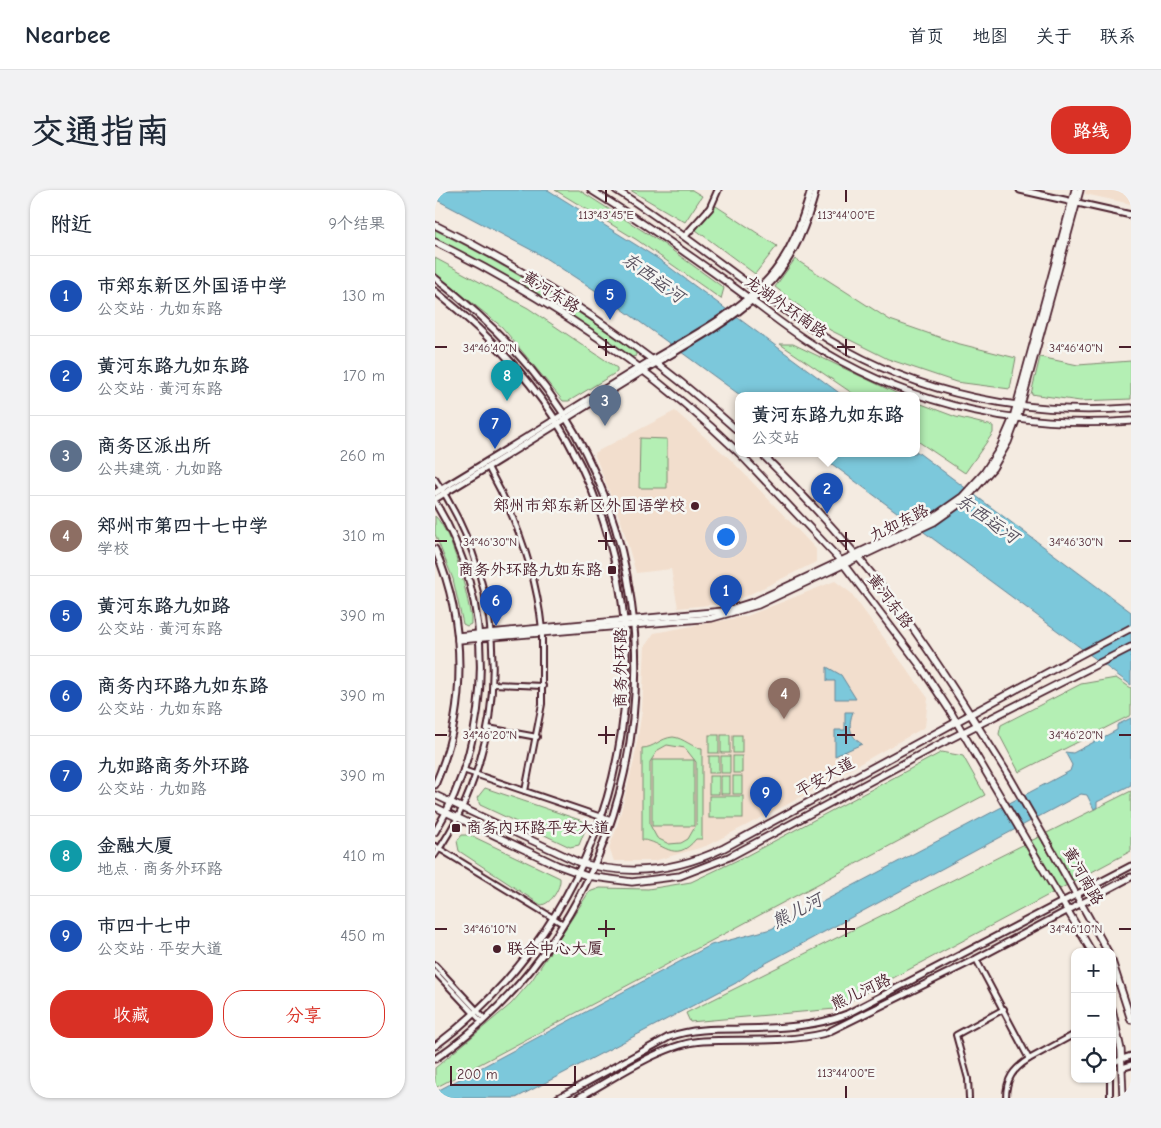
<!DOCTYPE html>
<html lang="zh">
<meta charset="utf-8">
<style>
:root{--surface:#fff;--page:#f2f2f3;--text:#1f2937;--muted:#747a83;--line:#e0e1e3;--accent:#d93025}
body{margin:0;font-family:"Comic Neue","LXGW WenKai TC",sans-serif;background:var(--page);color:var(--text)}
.controls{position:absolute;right:15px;bottom:15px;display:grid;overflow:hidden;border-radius:10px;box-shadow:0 1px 4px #0004}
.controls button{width:45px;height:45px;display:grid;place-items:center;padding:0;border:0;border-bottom:1px solid var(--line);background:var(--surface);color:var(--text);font:25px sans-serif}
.scale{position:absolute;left:15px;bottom:12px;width:126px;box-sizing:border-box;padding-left:5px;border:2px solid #4a1f2b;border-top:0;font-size:14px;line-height:18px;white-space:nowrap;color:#4a1f2b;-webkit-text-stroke:4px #f6f6f2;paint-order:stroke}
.you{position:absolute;left:290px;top:346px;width:18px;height:18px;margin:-12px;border:4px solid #fff;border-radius:50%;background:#1a73e8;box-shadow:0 0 0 8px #1a73e833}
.badge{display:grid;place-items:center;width:32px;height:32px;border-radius:50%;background:var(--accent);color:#fff;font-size:16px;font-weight:700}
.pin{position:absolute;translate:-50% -41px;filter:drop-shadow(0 1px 2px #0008)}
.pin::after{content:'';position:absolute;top:26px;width:18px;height:15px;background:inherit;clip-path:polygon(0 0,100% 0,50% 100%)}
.popup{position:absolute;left:300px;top:202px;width:185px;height:65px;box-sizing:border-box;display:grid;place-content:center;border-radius:10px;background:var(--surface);filter:drop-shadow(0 1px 4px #0005);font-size:16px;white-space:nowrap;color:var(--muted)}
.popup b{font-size:19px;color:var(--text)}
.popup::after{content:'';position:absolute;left:50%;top:100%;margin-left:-10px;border:10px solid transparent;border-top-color:var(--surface)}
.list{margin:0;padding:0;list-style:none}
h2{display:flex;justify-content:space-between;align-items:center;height:65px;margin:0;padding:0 20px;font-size:21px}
h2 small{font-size:16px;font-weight:400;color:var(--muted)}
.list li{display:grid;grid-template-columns:32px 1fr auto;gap:15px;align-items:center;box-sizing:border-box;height:80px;padding:0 20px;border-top:1px solid var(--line)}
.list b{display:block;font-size:19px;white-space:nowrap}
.list p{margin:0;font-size:16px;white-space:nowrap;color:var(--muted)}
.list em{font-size:16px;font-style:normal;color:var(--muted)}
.actions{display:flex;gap:10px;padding:15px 20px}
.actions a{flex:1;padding:11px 0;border:1px solid var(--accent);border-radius:20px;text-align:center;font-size:18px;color:var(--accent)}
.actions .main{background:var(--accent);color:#fff}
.icon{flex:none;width:28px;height:28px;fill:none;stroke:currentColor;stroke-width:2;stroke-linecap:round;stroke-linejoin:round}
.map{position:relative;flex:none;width:696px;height:908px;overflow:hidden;border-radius:20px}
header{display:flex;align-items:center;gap:30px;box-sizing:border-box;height:70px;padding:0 25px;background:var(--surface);border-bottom:1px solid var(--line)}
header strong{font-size:24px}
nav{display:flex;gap:28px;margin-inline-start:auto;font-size:18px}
.intro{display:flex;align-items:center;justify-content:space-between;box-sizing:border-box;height:120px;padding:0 30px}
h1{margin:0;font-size:35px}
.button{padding:12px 22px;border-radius:20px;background:var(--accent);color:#fff;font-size:18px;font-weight:700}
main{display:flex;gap:30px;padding:0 30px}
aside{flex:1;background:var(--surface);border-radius:20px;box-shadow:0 1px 4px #0004}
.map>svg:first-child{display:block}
.built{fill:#f2decd}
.green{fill:#b4efb4;stroke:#7f8770;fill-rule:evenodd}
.water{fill:#7cc8db;stroke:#688495}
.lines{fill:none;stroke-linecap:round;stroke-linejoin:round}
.minor-casing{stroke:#4a1f2b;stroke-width:8}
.tertiary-casing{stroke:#4a1f2b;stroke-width:9}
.secondary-casing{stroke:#4a1f2b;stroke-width:9}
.minor{stroke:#f6f6f2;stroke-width:4}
.tertiary{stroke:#f6f6f2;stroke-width:5}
.secondary{stroke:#f6f6f2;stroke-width:5.5}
.secondary-bridge-casing{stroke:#4a1f2b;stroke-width:9;stroke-linecap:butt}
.secondary-bridge{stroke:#f6f6f2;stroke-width:5.5}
.ticks{fill:none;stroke:#4a1f2b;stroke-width:2}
.poi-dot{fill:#4a1f2b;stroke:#f6f6f2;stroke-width:2}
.labels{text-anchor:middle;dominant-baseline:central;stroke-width:5;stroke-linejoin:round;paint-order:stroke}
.street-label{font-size:16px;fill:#4a1f2b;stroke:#f6f6f2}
.poi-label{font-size:16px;fill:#4a1f2b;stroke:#f6f6f2;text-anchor:end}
.water-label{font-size:18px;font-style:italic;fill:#595260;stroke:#f6f6f2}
.ticks-label{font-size:12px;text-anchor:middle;fill:#4a1f2b;stroke:#f6f6f2;stroke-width:5;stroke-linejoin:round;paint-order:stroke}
</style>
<header>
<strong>Nearbee</strong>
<nav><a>首页</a><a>地图</a><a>关于</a><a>联系</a></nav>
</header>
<div class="intro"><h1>交通指南</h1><a class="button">路线</a></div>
<main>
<aside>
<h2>附近<small>9个结果</small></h2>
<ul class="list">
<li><span class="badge" style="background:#1a4fb4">1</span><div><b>市郑东新区外国语中学</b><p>公交站 · 九如东路</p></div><em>130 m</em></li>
<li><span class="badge" style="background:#1a4fb4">2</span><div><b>黄河东路九如东路</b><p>公交站 · 黄河东路</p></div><em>170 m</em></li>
<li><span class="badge" style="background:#5c6f8a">3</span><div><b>商务区派出所</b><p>公共建筑 · 九如路</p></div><em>260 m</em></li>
<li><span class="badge" style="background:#8d6e63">4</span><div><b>郑州市第四十七中学</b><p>学校</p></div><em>310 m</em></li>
<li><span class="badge" style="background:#1a4fb4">5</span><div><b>黄河东路九如路</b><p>公交站 · 黄河东路</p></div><em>390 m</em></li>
<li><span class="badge" style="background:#1a4fb4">6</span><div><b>商务内环路九如东路</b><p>公交站 · 九如东路</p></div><em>390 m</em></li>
<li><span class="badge" style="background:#1a4fb4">7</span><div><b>九如路商务外环路</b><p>公交站 · 九如路</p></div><em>390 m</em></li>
<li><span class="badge" style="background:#0f9aa8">8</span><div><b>金融大厦</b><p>地点 · 商务外环路</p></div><em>410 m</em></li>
<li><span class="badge" style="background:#1a4fb4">9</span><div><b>市四十七中</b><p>公交站 · 平安大道</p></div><em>450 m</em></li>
</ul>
<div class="actions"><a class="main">收藏</a><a>分享</a></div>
</aside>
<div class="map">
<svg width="696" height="908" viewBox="0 0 696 908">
<rect width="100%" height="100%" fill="#f4ebe1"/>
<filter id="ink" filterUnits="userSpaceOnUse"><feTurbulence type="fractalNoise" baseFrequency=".02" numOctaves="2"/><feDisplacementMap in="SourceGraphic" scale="10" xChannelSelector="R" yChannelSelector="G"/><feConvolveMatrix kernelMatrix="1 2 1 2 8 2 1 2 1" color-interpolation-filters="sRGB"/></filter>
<g filter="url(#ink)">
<g class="built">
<polygon points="651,0 696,0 696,14 650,4"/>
<polygon points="240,221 296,270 381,359 381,372 309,407 284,414 243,418 236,379 201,383 186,331 159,263"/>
<polygon points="400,391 416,403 493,508 490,537 355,613 271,656 219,671 179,671 174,658 182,637 199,571 207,521 210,456 219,443 312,426"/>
</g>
<g class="green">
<polygon points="120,0 144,0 227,53 289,98 286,109 202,50"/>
<polygon points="195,0 257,0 267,6 250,32"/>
<polygon points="281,16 342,56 320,84 261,40"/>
<path d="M0,40C71,75 137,116 201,162V166L197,167L104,105L0,48Z"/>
<polygon points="0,68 93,118 182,178 182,182 134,211 128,211 67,137 0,83"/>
<polygon points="360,69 455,130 521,153 581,168 575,199 521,192 453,169 395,140 340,97"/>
<polygon points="345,154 358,154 465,205 420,205"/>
<polygon points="605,167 643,175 696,171 696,209 645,211 596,204"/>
<polygon points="481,212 521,227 558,236 558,243 530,283 481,250"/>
<polygon points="205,248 232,249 232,298 204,298"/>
<path d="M0,326C18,343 32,403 36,428V434L32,436L28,434L18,389L0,344Z"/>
<polygon points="681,488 696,498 696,525 584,582 564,544 566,535 646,494"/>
<rect x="274" y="545" width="10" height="18"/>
<rect x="286" y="545" width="9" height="18"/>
<rect x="298" y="545" width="9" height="18"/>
<path d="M238,547C249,548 257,558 267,558V649H261C239,676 227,650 207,650V558C219,558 225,548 238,547ZM232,555L250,558L261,572V635L253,649L246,653L234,654L222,648L215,635V572L223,560Z"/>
<polygon points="507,562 528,566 550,605 0,898 0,878 76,814 97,790 154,702 165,698 213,699 256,692 311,666"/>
<rect x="274" y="566" width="10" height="17"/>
<rect x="286" y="566" width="9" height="17"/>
<rect x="298" y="566" width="9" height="17"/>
<rect x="217" y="570" width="42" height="66"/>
<rect x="274" y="586" width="10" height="18"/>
<rect x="286" y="586" width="9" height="18"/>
<rect x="298" y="586" width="9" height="18"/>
<polygon points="50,598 148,631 152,635 144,655 135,657 45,615 42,608"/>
<polygon points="696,601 696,661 400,819 255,832 251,823"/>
<rect x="274" y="606" width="34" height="22"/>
<path d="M27,645H35L125,688C126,698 116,714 106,715L24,661L22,651Z"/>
</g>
<g class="water">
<polygon points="0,0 113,0 222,68 407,205 305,205 172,108 104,64 0,9"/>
<polygon points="481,261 696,422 696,495 382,263 481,263"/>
<polygon points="392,477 406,485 421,509 400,509 400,491 392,491"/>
<path d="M410,522H418C413,535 414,546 427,554L400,566V540H410Z"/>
<polygon points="696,528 696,595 662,612 662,617 659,619 652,605 646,604 320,779 301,793 81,908 0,908 0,903 6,899 276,755 336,739 635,581 637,575 630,562 638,563 682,540 682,535"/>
</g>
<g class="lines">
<g class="minor-casing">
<g id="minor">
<path d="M53,277C81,327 101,381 107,439"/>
<path d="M0,289C76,401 78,553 0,665"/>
<polyline points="58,494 108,496"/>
<polyline points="53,538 102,547"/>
<polyline points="28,580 175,630"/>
<polyline points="90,601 107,514 107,443"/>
<polyline points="0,656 128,734"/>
<polyline points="541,769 594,869 640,844"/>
<polyline points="0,775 49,828"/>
<polyline points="0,782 46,831"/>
<polyline points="677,874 686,869"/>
<polyline points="675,889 675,908"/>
<polyline points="534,908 533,889 521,845 569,819"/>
<path d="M571,908C571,889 578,879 594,869"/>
</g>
</g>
<g class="tertiary-casing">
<g id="tertiary">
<polyline points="585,0 696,25"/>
<polyline points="250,46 275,18 283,0"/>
<path d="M0,88C56,132 105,181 140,243C258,453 200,731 0,869"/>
<path d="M0,101C45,137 86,177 118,226C252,434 196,709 0,856"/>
<path d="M0,303C70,261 140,217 210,174C251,149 301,125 334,88C356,63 367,32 376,0"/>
<path d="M0,309C69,268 136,225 203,184C248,156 301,131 337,91C360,65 372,33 381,0"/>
<path d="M0,312C61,411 60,543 0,642"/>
<path d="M0,359C32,433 32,521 0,595"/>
<polyline points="687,869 696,866"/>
<polyline points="687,878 696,875"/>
<path d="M123,908L234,847C256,839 279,839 302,839C339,838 378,838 412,824L696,676"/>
<path d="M143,908C178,889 228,853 268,851C310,849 350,853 391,843L541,769L696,687"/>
</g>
</g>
<g class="secondary-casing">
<g id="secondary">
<path d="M156,0C206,31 253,64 300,98C330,120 358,144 390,162C482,217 589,239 696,231"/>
<path d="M181,0C255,46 321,104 394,150C484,205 592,226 696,218"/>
<path d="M0,35C110,89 212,159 303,241"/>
<path d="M0,52C109,106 215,177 303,262"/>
<polyline points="304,263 406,371 484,474 515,521 657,762"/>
<path d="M326,263C376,312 423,364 465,420C504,474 539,530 574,586"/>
<polyline points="23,446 289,421 321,411 497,328 527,307 549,283 564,260 578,228 640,0"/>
<polyline points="23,450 277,428 323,415 499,332 530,310 558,278 573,252 584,222 645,0"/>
<path d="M0,605L143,672C194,687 242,681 289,658L641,467"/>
<polyline points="0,617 122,675 152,686 197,692 245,686 294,667 503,555 696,457"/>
<polyline points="612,652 673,762"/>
<polyline points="677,771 696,830"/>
<polyline points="677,819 686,860 688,908"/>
</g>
</g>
<use href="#minor" class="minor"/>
<use href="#tertiary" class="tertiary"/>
<use href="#secondary" class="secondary"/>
<g class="secondary-bridge-casing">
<g id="secondary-bridge">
<polyline points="641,467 696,438"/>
<polyline points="574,586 612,652"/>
</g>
</g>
<use href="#secondary-bridge" class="secondary-bridge"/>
</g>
</g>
<path class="ticks" d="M171,0V12M411,0V12M171,149V166M411,149V166M0,157H12M163,157H180M402,157H420M684,157H696M171,342V360M411,342V360M0,351H12M163,351H180M402,351H420M684,351H696M171,536V554M411,536V554M0,545H12M163,545H180M402,545H420M684,545H696M171,730V747M411,730V747M0,739H12M163,739H180M402,739H420M684,739H696M411,896V908"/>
<g class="poi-dot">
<circle cx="260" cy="316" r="5"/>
<rect x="172" y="375" width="10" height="10" rx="2.5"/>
<rect x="16" y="633" width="10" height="10" rx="2.5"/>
<circle cx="62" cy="759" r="5"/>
</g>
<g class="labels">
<g class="street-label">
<text transform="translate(116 102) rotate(32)">黄河东路</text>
<text transform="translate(351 117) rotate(35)">龙湖外环南路</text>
<text transform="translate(464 333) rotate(-26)">九如东路</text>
<text transform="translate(455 411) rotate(53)">黄河东路</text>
<text transform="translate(186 478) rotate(-90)">商务外环路</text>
<text transform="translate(390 587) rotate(-29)">平安大道</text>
<text transform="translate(648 686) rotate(60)">黄河南路</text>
<text transform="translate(426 802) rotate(-25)">熊儿河路</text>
</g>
<g class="poi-label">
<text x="250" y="316">郑州市郑东新区外国语学校</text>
<text x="167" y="380">商务外环路九如东路</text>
<text x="31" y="638" text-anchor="start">商务内环路平安大道</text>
<text x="72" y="759" text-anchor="start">联合中心大厦</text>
</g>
<g class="water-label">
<text transform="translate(218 88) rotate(36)">东西运河</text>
<text transform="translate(552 329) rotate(35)">东西运河</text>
<text transform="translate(362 721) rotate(-27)">熊儿河</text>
</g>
</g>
<g class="ticks-label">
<text x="171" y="29">113°43'45"E</text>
<text x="411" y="29">113°44'00"E</text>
<text x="55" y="162">34°46'40"N</text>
<text x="641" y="162">34°46'40"N</text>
<text x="55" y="356">34°46'30"N</text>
<text x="641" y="356">34°46'30"N</text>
<text x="55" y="549">34°46'20"N</text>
<text x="641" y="549">34°46'20"N</text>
<text x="55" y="743">34°46'10"N</text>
<text x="641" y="743">34°46'10"N</text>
<text x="411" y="887">113°44'00"E</text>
</g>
</svg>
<div class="controls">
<button>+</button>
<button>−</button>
<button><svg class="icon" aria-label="locate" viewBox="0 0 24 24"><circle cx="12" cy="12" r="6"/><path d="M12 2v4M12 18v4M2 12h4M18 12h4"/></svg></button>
</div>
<div class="scale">200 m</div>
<div class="you"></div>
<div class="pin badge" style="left:291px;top:426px;background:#1a4fb4">1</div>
<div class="pin badge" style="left:392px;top:324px;background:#1a4fb4">2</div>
<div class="popup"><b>黄河东路九如东路</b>公交站</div>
<div class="pin badge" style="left:170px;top:236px;background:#5c6f8a">3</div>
<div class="pin badge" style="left:349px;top:529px;background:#8d6e63">4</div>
<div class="pin badge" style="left:175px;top:130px;background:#1a4fb4">5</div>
<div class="pin badge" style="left:61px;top:436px;background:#1a4fb4">6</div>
<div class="pin badge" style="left:60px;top:259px;background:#1a4fb4">7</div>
<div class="pin badge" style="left:72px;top:211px;background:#0f9aa8">8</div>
<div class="pin badge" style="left:331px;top:628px;background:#1a4fb4">9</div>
</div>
</main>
